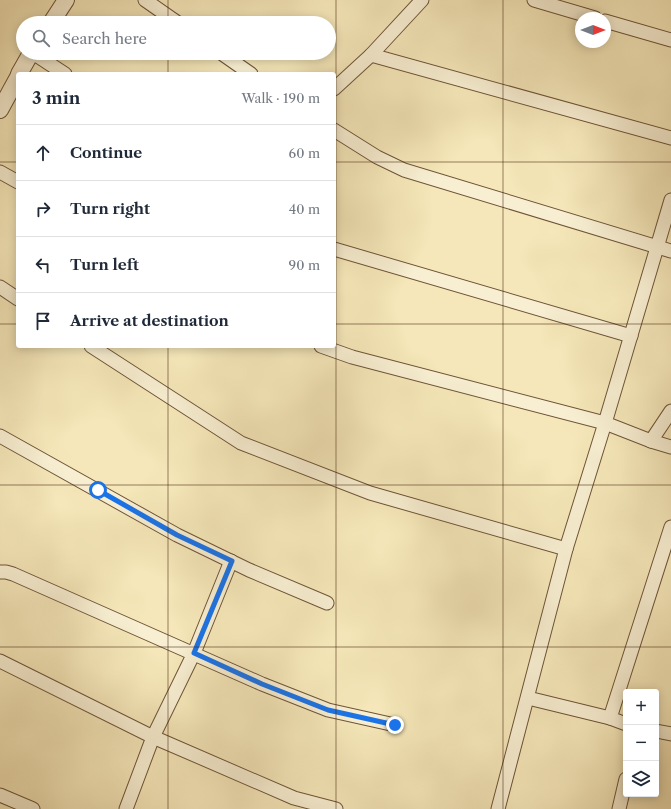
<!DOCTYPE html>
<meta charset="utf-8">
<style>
:root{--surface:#fff;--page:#f2f2f3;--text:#1f2937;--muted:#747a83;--line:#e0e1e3}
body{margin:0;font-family:"Libre Caslon Text",serif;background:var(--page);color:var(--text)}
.controls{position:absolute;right:12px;bottom:12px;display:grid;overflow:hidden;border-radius:4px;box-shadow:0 2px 10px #0003}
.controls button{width:36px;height:36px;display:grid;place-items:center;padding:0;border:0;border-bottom:1px solid var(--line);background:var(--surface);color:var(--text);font:20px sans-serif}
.compass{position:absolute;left:575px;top:12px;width:36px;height:36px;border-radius:50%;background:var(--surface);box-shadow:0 2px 10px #0003;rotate:90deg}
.stop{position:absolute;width:12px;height:12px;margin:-9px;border:3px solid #1a73e8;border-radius:50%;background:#fff}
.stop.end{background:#1a73e8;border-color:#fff;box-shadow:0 1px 4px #0008}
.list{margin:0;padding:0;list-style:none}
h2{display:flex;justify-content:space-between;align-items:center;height:52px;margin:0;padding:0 16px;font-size:17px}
h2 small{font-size:13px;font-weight:400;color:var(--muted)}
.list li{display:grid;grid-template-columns:26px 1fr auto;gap:12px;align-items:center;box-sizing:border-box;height:56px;padding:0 16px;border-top:1px solid var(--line)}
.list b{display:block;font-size:15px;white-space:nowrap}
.list em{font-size:13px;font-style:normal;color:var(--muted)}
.icon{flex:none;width:22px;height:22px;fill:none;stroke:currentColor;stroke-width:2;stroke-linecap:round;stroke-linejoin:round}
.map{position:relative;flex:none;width:671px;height:809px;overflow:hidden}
.search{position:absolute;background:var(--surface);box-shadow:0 2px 10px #0003;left:16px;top:16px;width:320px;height:44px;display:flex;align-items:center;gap:10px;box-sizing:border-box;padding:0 14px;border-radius:22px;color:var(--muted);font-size:15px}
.panel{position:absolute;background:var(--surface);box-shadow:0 2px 10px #0003;left:16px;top:72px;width:320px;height:276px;border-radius:4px}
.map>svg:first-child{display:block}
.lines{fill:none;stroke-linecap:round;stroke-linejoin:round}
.minor-casing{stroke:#6f5437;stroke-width:15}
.tertiary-casing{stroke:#6f5437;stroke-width:18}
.minor{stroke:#f8efd2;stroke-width:13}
.tertiary{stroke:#f8efd2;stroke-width:16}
.route{stroke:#1a73e8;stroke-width:5}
.grid{fill:none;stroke:#42230c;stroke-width:1;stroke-opacity:0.55}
</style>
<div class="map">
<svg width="671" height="809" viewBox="0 0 671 809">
<rect width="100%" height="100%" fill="#f5e7b9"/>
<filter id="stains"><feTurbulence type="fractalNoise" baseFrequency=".005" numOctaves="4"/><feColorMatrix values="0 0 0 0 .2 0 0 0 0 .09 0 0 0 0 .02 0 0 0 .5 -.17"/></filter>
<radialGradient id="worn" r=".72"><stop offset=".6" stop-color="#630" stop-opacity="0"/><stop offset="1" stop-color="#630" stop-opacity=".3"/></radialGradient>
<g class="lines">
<g class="minor-casing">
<g id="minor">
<polyline points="145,0 178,23"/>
<polyline points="534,0 595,18"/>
<polyline points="605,21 671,40"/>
<polyline points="33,53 65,74"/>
<polyline points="221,53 251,74"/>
<polyline points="371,55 671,138"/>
<polyline points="334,89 371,55 422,0"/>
<polyline points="334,130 377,157 404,170 671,251"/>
<polyline points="0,172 18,182"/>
<polyline points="334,249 631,336"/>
<polyline points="0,287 18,299"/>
<polyline points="91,346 241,443 370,493 566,549"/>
<polyline points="321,346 352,357 605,423 651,441 671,447"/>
<polyline points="0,436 177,535 249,570 327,603"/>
<polyline points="651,441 671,411"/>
<polyline points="231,561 194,653 153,737 294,798 336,809"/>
<polyline points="0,572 6,572 13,574 262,684 328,710 395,725"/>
<polyline points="0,661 153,737 126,809"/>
<polyline points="528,698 610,718 626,724"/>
<polyline points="610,718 671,527"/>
<polyline points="656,731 671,734"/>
<polyline points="0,795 33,809"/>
<polyline points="498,809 566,549 605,423 671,200"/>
<polyline points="619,809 626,779"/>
</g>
</g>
<g class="tertiary-casing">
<g id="tertiary">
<polyline points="51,23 66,0"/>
<polyline points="19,74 31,53"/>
<polyline points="0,110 18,77"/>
</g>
</g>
<use href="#minor" class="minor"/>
<use href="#tertiary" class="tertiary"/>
</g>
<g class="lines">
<polyline class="route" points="98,490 177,535 232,561 194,653 262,684 328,710 395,725"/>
</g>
<path class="grid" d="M168,0V23M336,0V809M503,0V809M168,53V74M0,162H18M334,162H671M0,324H18M334,324H671M168,346V809M0,485H671M0,647H671"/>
<rect width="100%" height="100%" filter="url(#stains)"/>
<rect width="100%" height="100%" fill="url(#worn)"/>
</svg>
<div class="controls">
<button>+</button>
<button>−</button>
<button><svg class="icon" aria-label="layers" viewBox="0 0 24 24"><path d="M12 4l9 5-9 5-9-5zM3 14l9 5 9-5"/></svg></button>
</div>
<svg class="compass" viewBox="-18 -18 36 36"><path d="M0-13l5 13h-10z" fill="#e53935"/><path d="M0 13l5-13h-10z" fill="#747a83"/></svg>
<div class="stop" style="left:98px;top:490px"></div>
<div class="stop end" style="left:395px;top:725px"></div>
<div class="search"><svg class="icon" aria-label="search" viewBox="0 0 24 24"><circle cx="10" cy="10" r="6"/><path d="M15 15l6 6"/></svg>Search here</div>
<section class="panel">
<h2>3 min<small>Walk · 190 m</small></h2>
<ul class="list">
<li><svg class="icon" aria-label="ahead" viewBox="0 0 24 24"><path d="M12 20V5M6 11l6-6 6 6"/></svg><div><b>Continue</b></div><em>60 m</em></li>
<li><svg class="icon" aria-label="right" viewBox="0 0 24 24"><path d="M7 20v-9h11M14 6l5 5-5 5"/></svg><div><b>Turn right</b></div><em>40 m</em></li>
<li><svg class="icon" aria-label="left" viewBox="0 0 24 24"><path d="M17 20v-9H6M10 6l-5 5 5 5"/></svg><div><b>Turn left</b></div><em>90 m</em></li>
<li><svg class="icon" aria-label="arrive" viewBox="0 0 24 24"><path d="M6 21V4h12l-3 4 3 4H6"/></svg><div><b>Arrive at destination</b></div></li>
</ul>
</section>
</div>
